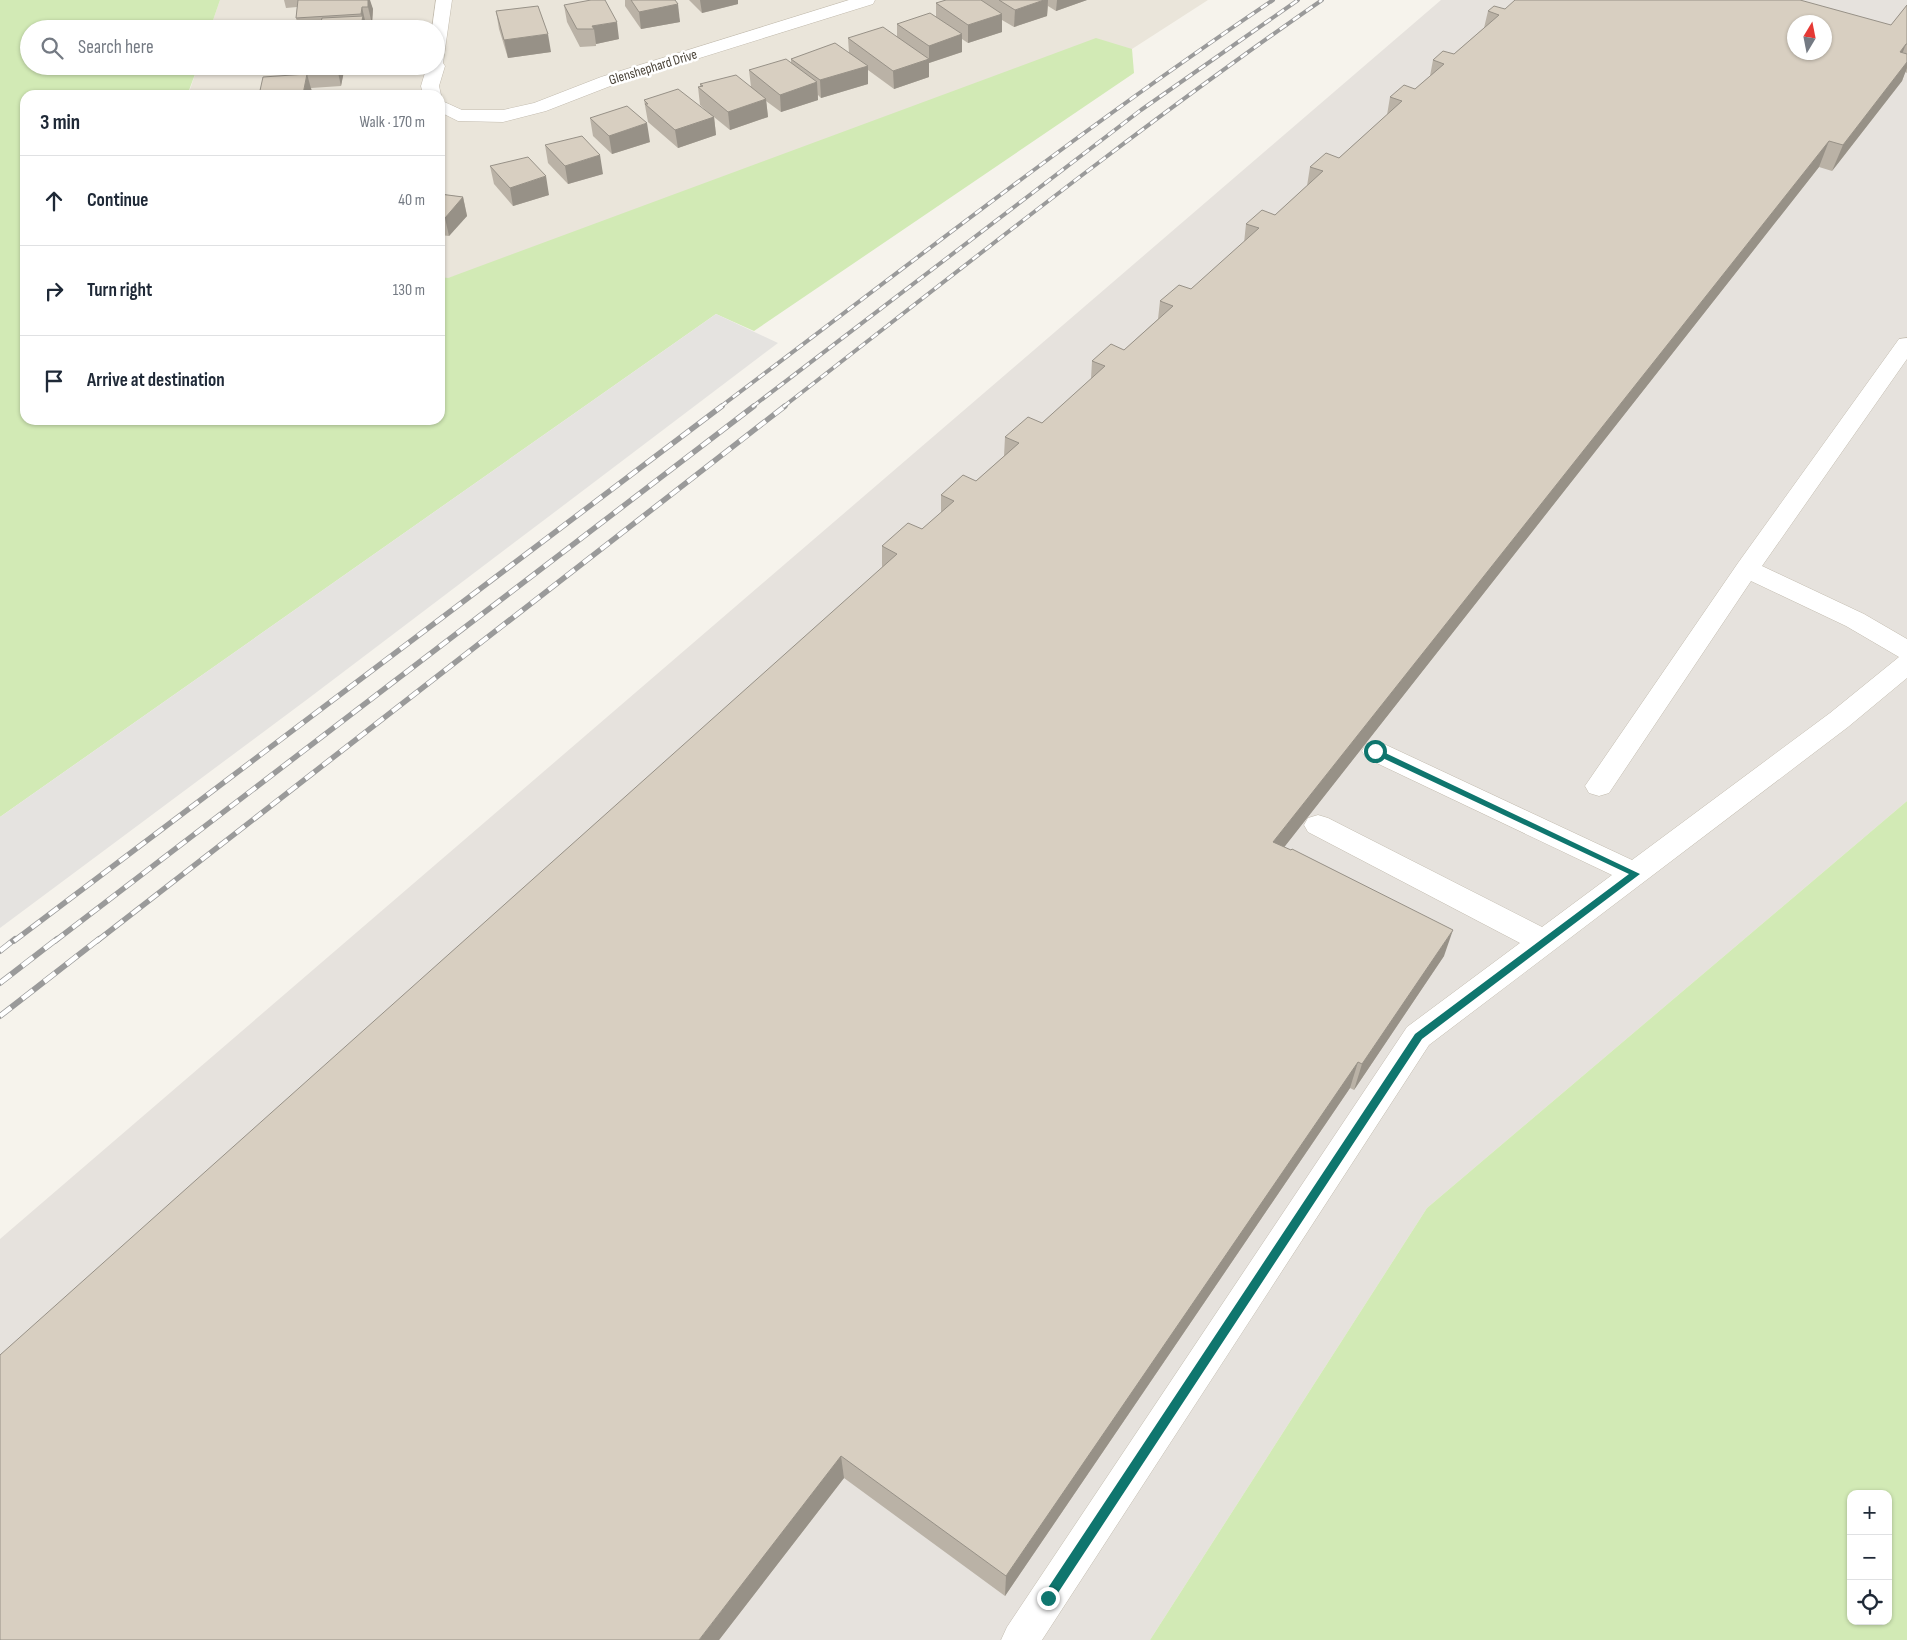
<!DOCTYPE html>
<meta charset="utf-8">
<style>
:root{--surface:#fff;--page:#f2f2f3;--text:#1f2937;--muted:#747a83;--line:#e0e1e3}
body{margin:0;font-family:"Sofia Sans Condensed",sans-serif;background:var(--page);color:var(--text)}
.controls{position:absolute;right:15px;bottom:15px;display:grid;overflow:hidden;border-radius:10px;box-shadow:0 1px 4px #0004}
.controls button{width:45px;height:45px;display:grid;place-items:center;padding:0;border:0;border-bottom:1px solid var(--line);background:var(--surface);color:var(--text);font:25px sans-serif}
.compass{position:absolute;left:1787px;top:15px;width:45px;height:45px;border-radius:50%;background:var(--surface);box-shadow:0 1px 4px #0004;rotate:10deg}
.stop{position:absolute;width:15px;height:15px;margin:-11px;border:4px solid #0f766e;border-radius:50%;background:#fff}
.stop.end{background:#0f766e;border-color:#fff;box-shadow:0 1px 5px #0008}
.list{margin:0;padding:0;list-style:none}
h2{display:flex;justify-content:space-between;align-items:center;height:65px;margin:0;padding:0 20px;font-size:21px}
h2 small{font-size:16px;font-weight:400;color:var(--muted)}
.list li{display:grid;grid-template-columns:32px 1fr auto;gap:15px;align-items:center;box-sizing:border-box;height:90px;padding:0 20px;border-top:1px solid var(--line)}
.list b{display:block;font-size:19px;white-space:nowrap}
.list em{font-size:16px;font-style:normal;color:var(--muted)}
.icon{flex:none;width:28px;height:28px;fill:none;stroke:currentColor;stroke-width:2;stroke-linecap:round;stroke-linejoin:round}
.map{position:relative;flex:none;width:1907px;height:1640px;overflow:hidden}
.search{position:absolute;background:var(--surface);box-shadow:0 1px 4px #0004;left:20px;top:20px;width:425px;height:55px;display:flex;align-items:center;gap:12px;box-sizing:border-box;padding:0 18px;border-radius:28px;color:var(--muted);font-size:19px}
.panel{position:absolute;background:var(--surface);box-shadow:0 1px 4px #0004;left:20px;top:90px;width:425px;height:335px;border-radius:15px}
.map>svg:first-child{display:block}
.residential{fill:#eae5da}
.industrial{fill:#e6e2dd;fill-rule:evenodd}
.green{fill:#d2eab5;fill-rule:evenodd}
.parking{fill:#e5e3e0}
.lines{fill:none;stroke-linecap:round;stroke-linejoin:round}
.lane-casing{stroke:#c2bbae;stroke-width:1}
.street-casing{stroke:#c2bbae;stroke-width:1}
.lane{fill:#fff;fill-rule:evenodd}
.street{fill:#fff;fill-rule:evenodd}
.rail-far2-casing{stroke:#9a9a9a;stroke-width:4}
.rail-far1-casing{stroke:#9a9a9a;stroke-width:5.5}
.rail-casing{stroke:#9a9a9a;stroke-width:6}
.rail-far2{stroke:#fff;stroke-width:2.5;stroke-dasharray:8;stroke-linecap:butt}
.rail-far1{stroke:#fff;stroke-width:4;stroke-dasharray:11;stroke-linecap:butt}
.rail{stroke:#fff;stroke-width:4.5;stroke-dasharray:14;stroke-linecap:butt}
.wall{fill:#bab2a6}
.shaded-wall{fill:#979187}
.building{fill:#d8cfc1;stroke:#979187;fill-rule:evenodd}
.route{fill:#0f766e}
.labels{text-anchor:middle;dominant-baseline:central;stroke-width:5;stroke-linejoin:round;paint-order:stroke}
.far-street-label{font-size:14px;fill:#4b4439;stroke:#fff}
</style>
<div class="map">
<svg width="1907" height="1640" viewBox="0 0 1907 1640">
<rect width="100%" height="100%" fill="#f6f3ec"/>
<polygon class="residential" points="220,0 1208,0 1132,49 440,281 440,95 188,95 198,66 436,66 436,29 210,29"/>
<path class="industrial" d="M1441,0H1907V801L1427,1208L1150,1640H0V1239ZM1794,22H1824V52H1794Z"/>
<g class="green">
<polygon points="0,0 220,0 210,29 29,29 29,66 198,66 188,93 190,95 25,95 25,420 440,420 440,277 448,278 1096,38 1132,49 1134,73 754,331 716,314 0,817"/>
<path d="M1907,801V1640H1150L1427,1208ZM1851,1494H1888V1621H1851Z"/>
</g>
<polygon class="parking" points="716,314 778,343 309,698 0,928 0,817"/>
<g class="lines">
<g class="lane-casing">
<polygon id="lane" points="1907,338 1907,359 1762,566 1864,614 1907,639 1907,678 1848,727 1429,1045 1042,1640 1001,1640 1007,1627 1407,1027 1520,943 1308,832 1304,825 1308,818 1318,815 1328,818 1542,927 1612,875 1366,758 1362,751 1366,744 1375,741 1384,744 1632,860 1830,713 1899,657 1846,626 1751,581 1609,793 1599,796 1589,793 1585,786 1738,563 1899,339"/>
</g>
<g class="street-casing">
<g id="street">
<polygon points="436,0 452,0 443,63 445,66 439,86 441,95 440,97 423,95 421,86 427,66 436,66 436,29 432,29"/>
<polygon points="849,0 875,0 873,4 613,85 546,111 503,122 458,121 440,112 440,100 462,110 503,110 534,103 601,77"/>
</g>
</g>
<use href="#lane" class="lane"/>
<use href="#street" class="street"/>
<g class="rail-far2-casing">
<g id="rail-far2">
<path d="M720,407C903,269 1083,128 1273,0"/>
<polyline points="752,407 1141,110 1298,0"/>
<path d="M783,407C961,269 1137,128 1322,0"/>
</g>
</g>
<g class="rail-far1-casing">
<g id="rail-far1">
<polyline points="14,941 722,406"/>
<polyline points="55,941 754,406"/>
<polyline points="97,941 785,406"/>
</g>
</g>
<g class="rail-casing">
<g id="rail">
<polyline points="0,951 15,939"/>
<polyline points="0,983 57,939"/>
<polyline points="0,1016 99,939"/>
</g>
</g>
<use href="#rail-far2" class="rail-far2"/>
<use href="#rail-far1" class="rail-far1"/>
<use href="#rail" class="rail"/>
</g>
<g class="wall">
<polygon points="284,0 368,0 373,9 372,24 366,25 366,29 299,29 296,18 297,7 286,8"/>
<polygon points="625,0 675,0 680,22 641,29 625,6"/>
<polygon points="689,0 738,0 738,4 702,13"/>
<polygon points="946,0 1087,0 1056,11 1048,6 1047,16 1014,27 1002,20 1002,32 968,43 962,39 962,52 929,63 929,77 894,89 868,70 868,84 821,98 818,95 818,100 781,112 766,101 768,117 730,130 714,117 716,135 678,148 648,122 644,100 710,114 700,105 698,87 700,87 700,84 751,87 749,70 791,63 791,59 849,53 848,38 897,36 897,24 936,17 936,3"/>
<polygon points="564,5 619,39 596,44 596,46 580,47 567,22"/>
<polygon points="1907,5 1907,73 1905,72 1902,81 1832,171 1819,167 1284,847 1444,956 1354,1090 1350,1088 1005,1596 844,1478 719,1640 882,567 882,546 922,529 941,513 941,495 976,481 1004,456 1005,437 1042,423 1091,379 1092,361 1124,350 1158,319 1160,301 1191,289 1244,243 1246,224 1275,215 1307,186 1310,167 1339,158 1387,115 1390,97 1415,89 1430,76 1433,60 1454,54 1484,28 1488,11 1505,9 1891,25"/>
<polygon points="496,11 551,52 508,58 499,29"/>
<polygon points="291,66 345,66 341,86 311,88 312,92 312,95 259,95 292,75"/>
<polygon points="590,118 650,142 612,154 593,136"/>
<polygon points="545,145 603,174 568,184 548,163"/>
<polygon points="490,166 549,195 513,206 494,184"/>
<polygon points="440,194 463,197 467,216 449,236 440,235"/>
</g>
<g class="shaded-wall">
<polygon points="368,0 370,0 373,9 372,24 368,7"/>
<polygon points="700,0 738,0 738,4 702,13"/>
<polygon points="1044,0 1048,0 1047,16 1014,27 1015,10"/>
<polygon points="1057,0 1087,0 1056,11"/>
<polygon points="678,4 680,22 641,29 639,12"/>
<polygon points="362,7 366,25 366,29 360,29 362,17 361,14"/>
<polygon points="1002,14 1002,32 968,43 968,25"/>
<polygon points="617,22 619,39 596,44 594,29 592,26"/>
<polygon points="548,34 551,52 508,58 504,40"/>
<polygon points="962,34 962,52 929,63 929,77 894,89 893,71 929,59 929,46"/>
<polygon points="1906,44 1896,70 1900,52"/>
<polygon points="1907,62 1907,68 1902,81 1832,171 1843,145"/>
<polygon points="337,66 345,66 341,86 337,68"/>
<polygon points="868,66 868,84 821,98 820,80"/>
<polygon points="294,68 294,71 298,86 295,87 290,69"/>
<polygon points="307,74 312,92 312,95 304,95 303,94"/>
<polygon points="817,82 818,100 781,112 780,95"/>
<polygon points="766,99 768,117 730,130 728,112"/>
<polygon points="714,117 716,135 678,148 675,130"/>
<polygon points="647,123 650,142 612,154 609,136"/>
<polygon points="1829,141 1819,167 1267,869 1273,842"/>
<polygon points="600,155 603,174 568,184 565,166"/>
<polygon points="546,176 549,195 513,206 510,188"/>
<polygon points="463,197 467,216 449,236 445,218"/>
<polygon points="1453,930 1444,956 1354,1090 1362,1064"/>
<polygon points="1358,1062 1350,1088 1005,1596 1006,1576"/>
<polygon points="841,1456 844,1478 719,1640 699,1640"/>
</g>
<g class="building">
<polygon points="298,0 368,0 368,7 362,7 361,14 296,18"/>
<polygon points="591,0 605,0 617,22 592,26 594,29 577,29 564,5"/>
<polygon points="631,0 675,0 678,4 639,12"/>
<polygon points="946,0 981,0 1002,14 968,25 936,3"/>
<polygon points="999,0 1044,0 1015,10"/>
<path d="M1515,0H1800L1891,25L1907,5V44H1906L1900,52L1907,54V62L1843,145L1829,141L1273,842L1291,850L1292,849L1453,930L1362,1064L1358,1062L1006,1576L841,1456L699,1640H0V1355L897,554L882,546L908,523L922,529L954,501L941,495L963,475L976,481L1019,443L1005,437L1028,417L1042,423L1105,366L1092,361L1111,344L1124,350L1173,306L1160,301L1179,285L1191,289L1259,228L1246,224L1262,210L1275,215L1323,171L1310,167L1326,153L1339,158L1402,101L1390,97L1404,85L1415,89L1444,64L1433,60L1443,51L1454,54L1499,15L1488,11L1494,6L1505,9ZM1794,22H1824V52H1794Z"/>
<polygon points="538,6 548,34 504,40 496,11"/>
<polygon points="930,13 962,34 929,46 897,24"/>
<polygon points="363,16 360,29 319,29 322,18"/>
<polygon points="883,27 929,59 893,71 848,38"/>
<polygon points="835,43 868,66 820,80 791,59"/>
<polygon points="786,59 817,82 780,95 749,70"/>
<polygon points="291,66 337,66 337,68 294,71 294,68 290,69"/>
<polygon points="307,74 303,94 285,95 259,95 263,77"/>
<polygon points="736,75 766,99 728,112 698,87 703,86 700,84"/>
<polygon points="678,89 714,117 675,130 645,104 648,104 644,100"/>
<polygon points="627,106 647,123 609,136 590,118"/>
<polygon points="582,136 600,155 565,166 545,145"/>
<polygon points="528,157 546,176 510,188 490,166"/>
<polygon points="440,194 463,197 445,218 440,217"/>
</g>
<polygon class="route" points="1372,749 1377,749 1640,874 1422,1039 1052,1602 1048,1603 1043,1598 1044,1594 1415,1034 1629,874 1372,753"/>
<g class="labels">
<g class="far-street-label">
<text transform="translate(653 67) rotate(-17)">Glenshephard Drive</text>
</g>
</g>
</svg>
<div class="controls">
<button>+</button>
<button>−</button>
<button><svg class="icon" aria-label="locate" viewBox="0 0 24 24"><circle cx="12" cy="12" r="6"/><path d="M12 2v4M12 18v4M2 12h4M18 12h4"/></svg></button>
</div>
<svg class="compass" viewBox="-18 -18 36 36"><path d="M0-13l5 13h-10z" fill="#e53935"/><path d="M0 13l5-13h-10z" fill="#747a83"/></svg>
<div class="stop" style="left:1375px;top:751px"></div>
<div class="stop end" style="left:1048px;top:1598px"></div>
<div class="search"><svg class="icon" aria-label="search" viewBox="0 0 24 24"><circle cx="10" cy="10" r="6"/><path d="M15 15l6 6"/></svg>Search here</div>
<section class="panel">
<h2>3 min<small>Walk · 170 m</small></h2>
<ul class="list">
<li><svg class="icon" aria-label="ahead" viewBox="0 0 24 24"><path d="M12 20V5M6 11l6-6 6 6"/></svg><div><b>Continue</b></div><em>40 m</em></li>
<li><svg class="icon" aria-label="right" viewBox="0 0 24 24"><path d="M7 20v-9h11M14 6l5 5-5 5"/></svg><div><b>Turn right</b></div><em>130 m</em></li>
<li><svg class="icon" aria-label="arrive" viewBox="0 0 24 24"><path d="M6 21V4h12l-3 4 3 4H6"/></svg><div><b>Arrive at destination</b></div></li>
</ul>
</section>
</div>
